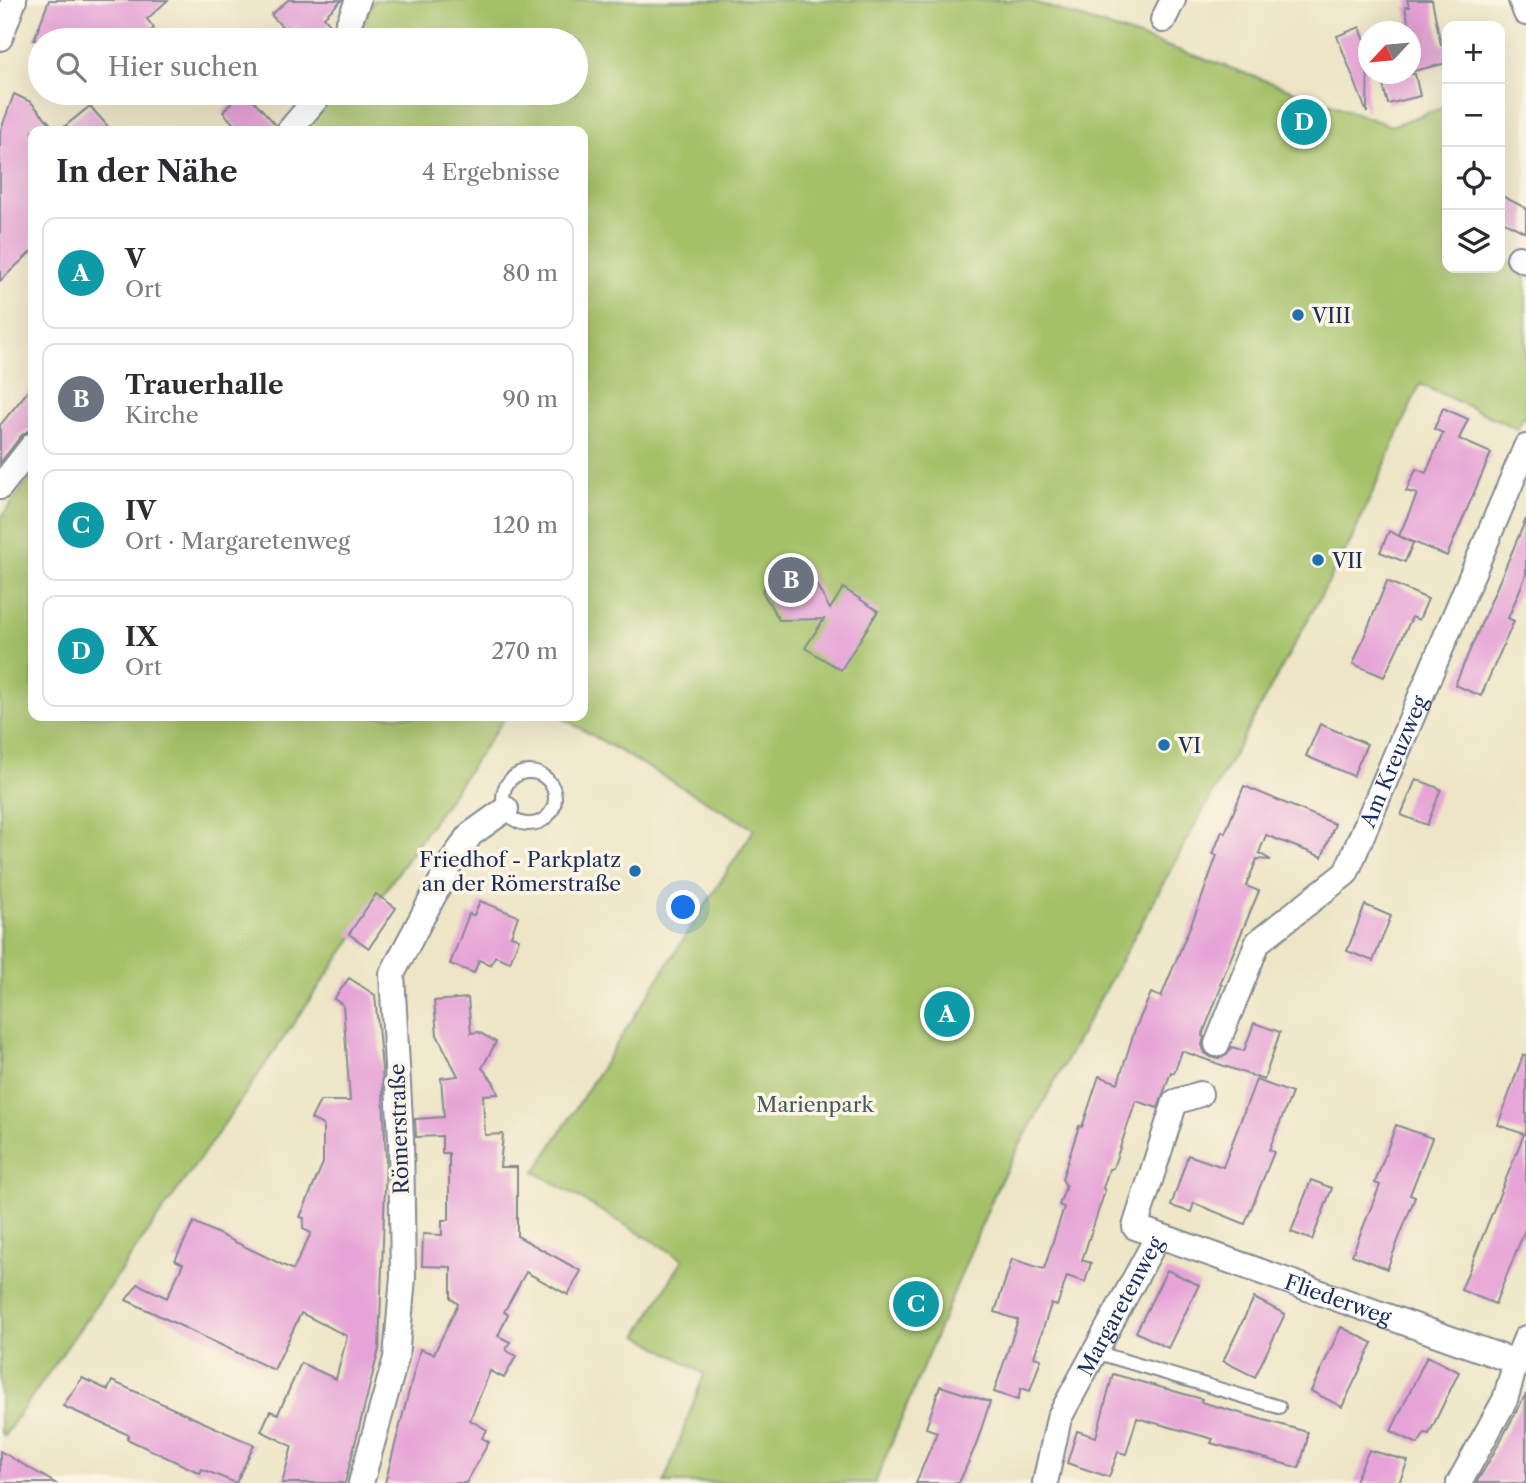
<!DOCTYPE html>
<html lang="de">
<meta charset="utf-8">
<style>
:root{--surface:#fff;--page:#f2f2f3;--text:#2b2b33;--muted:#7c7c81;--line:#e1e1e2;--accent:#7c3aed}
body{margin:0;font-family:"Libre Caslon Text",serif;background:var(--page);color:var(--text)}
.controls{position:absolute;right:21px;top:21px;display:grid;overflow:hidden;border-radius:14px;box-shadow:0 7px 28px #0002}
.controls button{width:63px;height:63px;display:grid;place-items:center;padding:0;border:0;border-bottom:2px solid var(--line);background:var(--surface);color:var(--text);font:35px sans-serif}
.compass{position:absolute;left:1358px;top:21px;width:63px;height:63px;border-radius:50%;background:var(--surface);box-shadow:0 7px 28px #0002;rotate:244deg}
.you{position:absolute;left:684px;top:908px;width:24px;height:24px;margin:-18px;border:5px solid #fff;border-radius:50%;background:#1a73e8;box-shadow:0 0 0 10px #1a73e833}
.badge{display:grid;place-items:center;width:46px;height:46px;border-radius:50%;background:var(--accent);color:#fff;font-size:23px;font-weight:700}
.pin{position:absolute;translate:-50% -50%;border:4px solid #fff;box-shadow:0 2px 7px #0006}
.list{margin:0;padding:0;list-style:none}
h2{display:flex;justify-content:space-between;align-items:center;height:91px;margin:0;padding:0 28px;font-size:30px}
h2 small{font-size:23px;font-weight:400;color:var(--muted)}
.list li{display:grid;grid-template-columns:46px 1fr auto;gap:21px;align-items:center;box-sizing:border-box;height:112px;margin:0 14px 14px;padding:0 14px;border:2px solid var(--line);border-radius:14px}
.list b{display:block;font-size:26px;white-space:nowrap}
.list p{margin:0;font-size:23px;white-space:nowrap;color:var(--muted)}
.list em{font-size:23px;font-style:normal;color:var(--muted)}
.icon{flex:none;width:38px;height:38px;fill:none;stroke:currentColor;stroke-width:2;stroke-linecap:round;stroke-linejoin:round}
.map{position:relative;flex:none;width:1526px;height:1483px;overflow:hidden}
.search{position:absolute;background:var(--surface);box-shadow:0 7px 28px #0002;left:28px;top:28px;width:560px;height:77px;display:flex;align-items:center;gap:18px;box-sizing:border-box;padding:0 24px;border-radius:38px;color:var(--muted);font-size:26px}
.panel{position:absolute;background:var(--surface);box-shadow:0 7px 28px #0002;left:28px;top:126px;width:560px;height:595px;border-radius:14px}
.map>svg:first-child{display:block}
.green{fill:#a4c168;stroke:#607863;stroke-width:2}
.building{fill:#e6a3d7}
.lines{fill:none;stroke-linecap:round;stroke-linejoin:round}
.service-casing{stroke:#848a92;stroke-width:16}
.minor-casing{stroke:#848a92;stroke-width:28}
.service{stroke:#fff;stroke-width:12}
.minor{stroke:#fff;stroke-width:24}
.poi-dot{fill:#1f6fb2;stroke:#fcf5e5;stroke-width:2.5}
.labels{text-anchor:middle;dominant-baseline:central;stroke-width:7;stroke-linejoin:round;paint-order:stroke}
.poi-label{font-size:21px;fill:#1b2f5e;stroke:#fcf5e5;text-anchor:start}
.street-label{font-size:21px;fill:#1b2f5e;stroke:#fcf5e5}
.park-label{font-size:21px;fill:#445b61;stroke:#fcf5e5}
</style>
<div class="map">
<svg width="1526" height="1483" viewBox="0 0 1526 1483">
<rect width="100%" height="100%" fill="#fcf5e5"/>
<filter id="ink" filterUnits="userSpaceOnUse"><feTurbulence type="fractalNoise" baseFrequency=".0143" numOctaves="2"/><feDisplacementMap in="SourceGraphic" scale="14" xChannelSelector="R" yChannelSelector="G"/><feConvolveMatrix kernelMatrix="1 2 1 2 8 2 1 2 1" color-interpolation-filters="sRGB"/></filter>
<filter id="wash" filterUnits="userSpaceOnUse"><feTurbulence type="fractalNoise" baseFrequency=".00686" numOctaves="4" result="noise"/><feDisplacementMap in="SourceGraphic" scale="28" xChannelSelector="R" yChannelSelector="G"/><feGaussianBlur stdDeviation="1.57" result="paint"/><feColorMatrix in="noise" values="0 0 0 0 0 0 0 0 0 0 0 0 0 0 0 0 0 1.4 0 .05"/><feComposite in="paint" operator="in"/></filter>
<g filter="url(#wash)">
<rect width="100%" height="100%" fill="#ede5c5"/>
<g class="green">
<polygon points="374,0 1028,0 1214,62 1391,126 1447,106 1447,268 1500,268 1500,258 1526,271 1526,413 1517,429 1420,384 1352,539 998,1185 875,1483 664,1483 704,1374 638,1335 683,1259 535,1172 754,829 559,716 583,716 583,131 298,131 328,93 576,93 576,40 354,40"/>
<polygon points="33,474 33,716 506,716 220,1130 4,1436 0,1432 0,519"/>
</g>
<g id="blocks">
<g class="building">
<polygon points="49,0 168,0 147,19 154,28 140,40 34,40"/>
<polygon points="288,0 342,0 324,17 330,24 313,40 310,40 297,26 289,34 271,15"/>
<polygon points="1407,0 1432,0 1441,45 1447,43 1447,63 1410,72 1410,30 1405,7 1409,7"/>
<polygon points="1360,27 1368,50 1367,113 1337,36"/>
<polygon points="1380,74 1415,74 1420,96 1388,104"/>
<polygon points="240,93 247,93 276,125 275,131 240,131 223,112"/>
<polygon points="14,94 31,102 57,131 33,131 33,250 0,281 0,132"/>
<polygon points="90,106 112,131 59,131"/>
<polygon points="1500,195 1526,208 1526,233 1500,220"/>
<polygon points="33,385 33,427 21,436 0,463 0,425"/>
<polygon points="1443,408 1468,419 1459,439 1491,453 1447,556 1399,536 1413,543 1405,562 1380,552 1389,531 1399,536 1417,494 1406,491 1416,469 1426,473 1443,433 1434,429"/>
<polygon points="1526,519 1526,575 1508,618 1514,621 1481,696 1455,685"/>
<polygon points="803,561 830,609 843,588 878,611 841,670 805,648 824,619 779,620 762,591 775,569"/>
<polygon points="1387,581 1428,599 1419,620 1412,617 1384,677 1353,664"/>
<polygon points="1320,724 1367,744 1353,776 1306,756"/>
<polygon points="1416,779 1441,789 1427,825 1401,815"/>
<polygon points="1244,786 1335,824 1322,857 1266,835 1259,853 1271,860 1257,859 1246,886 1259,891 1220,984 1222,985 1202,1036 1204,1037 1202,1045 1205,1053 1211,1057 1218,1059 1227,1055 1232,1047 1244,1051 1254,1023 1280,1032 1264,1080 1182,1051 1174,1073 1171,1072 1158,1108 1136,1101 1113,1168 1109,1169 1106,1179 1103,1188 1105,1191 1082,1260 1091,1263 1085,1282 1067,1276 1057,1306 1051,1304 1034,1357 1041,1359 1030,1391 1021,1388 1018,1400 994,1392 1018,1320 995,1312 1012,1259 1044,1269 1064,1207 1059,1205 1066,1186 1062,1179 1079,1126 1082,1127 1099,1076 1118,1083 1135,1029 1151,993 1161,997 1201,900 1217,855 1213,854 1222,831 1225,833"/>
<polygon points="376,894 396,908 369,948 349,934"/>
<polygon points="480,901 518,916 511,936 519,939 510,962 495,956 491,965 479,960 474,973 450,964 469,914 474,915"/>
<polygon points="1365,905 1391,916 1373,961 1347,951"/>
<polygon points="349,978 375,995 382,1069 386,1160 379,1349 345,1483 282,1483 292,1446 261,1431 270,1411 278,1414 301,1363 336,1379 347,1336 301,1313 274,1370 126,1300 138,1284 167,1298 183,1264 175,1260 194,1222 293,1270 311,1233 303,1229 304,1218 300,1217 323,1163 323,1125 311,1119 320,1101 350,1101 343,1005 334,999"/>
<polygon points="468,998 471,1033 478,1032 496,1042 482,1068 493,1081 498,1094 483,1095 485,1135 503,1134 500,1167 517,1167 517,1236 581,1271 568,1295 526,1272 504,1312 508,1314 498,1336 510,1342 506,1350 516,1356 504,1378 490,1371 470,1420 487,1430 482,1438 489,1442 466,1483 385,1483 420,1349 434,1354 458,1304 451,1298 451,1267 422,1266 423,1234 442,1235 442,1220 449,1220 449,1153 442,1153 442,1136 416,1137 415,1119 444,1117 441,1078 458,1076 437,1035 434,1001"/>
<polygon points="1523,1055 1526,1055 1526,1227 1495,1304 1461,1290 1524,1134 1498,1125"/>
<polygon points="1256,1080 1292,1093 1269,1150 1274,1152 1245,1224 1194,1203 1191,1212 1171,1206 1188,1155 1223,1167"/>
<polygon points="1396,1125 1432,1138 1410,1195 1415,1197 1387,1269 1352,1255 1380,1185 1375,1183"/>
<polygon points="1311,1180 1332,1188 1312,1240 1291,1232"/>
<polygon points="1167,1270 1199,1285 1168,1348 1136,1332"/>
<polygon points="1254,1298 1285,1314 1255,1377 1223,1361"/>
<polygon points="1341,1327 1373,1343 1342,1407 1311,1391"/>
<polygon points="1427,1356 1459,1372 1429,1434 1425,1433 1418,1444 1391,1431"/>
<polygon points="1113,1374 1202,1399 1201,1402 1307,1432 1307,1441 1299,1468 1211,1443 1213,1439 1137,1418 1126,1454 1118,1452 1109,1477 1067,1463 1077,1431 1096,1437"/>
<polygon points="82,1378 108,1390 112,1381 254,1445 236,1483 202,1469 200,1473 127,1439 129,1435 63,1406"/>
<polygon points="940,1386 990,1402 976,1445 959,1483 916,1483 937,1432 926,1428"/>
<polygon points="1526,1394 1526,1483 1476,1483 1492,1456"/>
<polygon points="1369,1450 1408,1461 1399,1483 1354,1483"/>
<polygon points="0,1451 55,1483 0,1483"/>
</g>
</g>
</g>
<g filter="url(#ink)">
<use href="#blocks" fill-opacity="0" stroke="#848a92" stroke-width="2"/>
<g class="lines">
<g class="service-casing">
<g id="service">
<circle cx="529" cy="798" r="26"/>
<polyline points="1095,1352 1279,1407"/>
</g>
</g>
<g class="minor-casing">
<g id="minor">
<polyline points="1521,0 1526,13"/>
<polyline points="1163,20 1173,0"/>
<polyline points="0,38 14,0"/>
<polyline points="342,40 358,0"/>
<polyline points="289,131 321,93"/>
<polyline points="1519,258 1526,261"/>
<polyline points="0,487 33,445"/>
<path id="s1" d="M1217,1044L1258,942L1346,873L1526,447"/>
<path id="s2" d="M1200,1094L1175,1102L1135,1227L1516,1362"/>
<polyline points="361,1483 396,1358 403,1277 401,1139 392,974 453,859 471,834 506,809"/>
<path id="s3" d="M1045,1483L1059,1418L1158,1236"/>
<polyline points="1459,1483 1505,1400 1516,1362 1526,1338"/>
</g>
</g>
<use href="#service" class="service"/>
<use href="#minor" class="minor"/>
</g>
</g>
<g class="poi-dot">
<circle cx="1298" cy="315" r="7"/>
<circle cx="1318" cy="560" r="7"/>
<circle cx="1164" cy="745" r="7"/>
<circle cx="635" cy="871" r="7"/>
</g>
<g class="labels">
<g class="poi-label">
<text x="1312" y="315">VIII</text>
<text x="1332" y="560">VII</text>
<text x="1178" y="745">VI</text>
<text x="621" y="859" text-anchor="end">Friedhof - Parkplatz<tspan x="621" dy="24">an der Römerstraße</tspan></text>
</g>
<g class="street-label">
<text stroke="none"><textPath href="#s1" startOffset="343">Am Kreuzweg</textPath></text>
<text transform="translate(399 1129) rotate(-92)">Römerstraße</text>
<text stroke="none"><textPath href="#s2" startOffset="373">Fliederweg</textPath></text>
<text stroke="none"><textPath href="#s3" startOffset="194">Margaretenweg</textPath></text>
</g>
<g class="park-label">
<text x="815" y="1104">Marienpark</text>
</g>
</g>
</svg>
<div class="controls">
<button>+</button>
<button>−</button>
<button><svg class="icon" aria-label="locate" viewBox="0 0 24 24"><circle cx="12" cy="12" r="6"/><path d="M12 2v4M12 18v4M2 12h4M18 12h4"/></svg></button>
<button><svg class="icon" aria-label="layers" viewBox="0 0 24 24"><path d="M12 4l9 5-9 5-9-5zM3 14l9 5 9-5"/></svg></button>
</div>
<svg class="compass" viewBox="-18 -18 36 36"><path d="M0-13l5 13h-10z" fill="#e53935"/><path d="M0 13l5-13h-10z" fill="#7c7c81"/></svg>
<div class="you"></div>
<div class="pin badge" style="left:947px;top:1014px;background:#0f9aa8">A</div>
<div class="pin badge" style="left:791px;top:580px;background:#6b7280">B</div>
<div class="pin badge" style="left:916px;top:1304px;background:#0f9aa8">C</div>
<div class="pin badge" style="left:1304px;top:122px;background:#0f9aa8">D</div>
<div class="search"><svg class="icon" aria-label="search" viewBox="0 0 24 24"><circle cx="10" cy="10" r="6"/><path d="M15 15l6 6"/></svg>Hier suchen</div>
<section class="panel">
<h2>In der Nähe<small>4 Ergebnisse</small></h2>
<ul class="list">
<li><span class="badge" style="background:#0f9aa8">A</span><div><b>V</b><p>Ort</p></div><em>80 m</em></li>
<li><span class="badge" style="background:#6b7280">B</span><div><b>Trauerhalle</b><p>Kirche</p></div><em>90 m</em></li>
<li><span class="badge" style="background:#0f9aa8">C</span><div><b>IV</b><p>Ort · Margaretenweg</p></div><em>120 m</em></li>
<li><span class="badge" style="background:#0f9aa8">D</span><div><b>IX</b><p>Ort</p></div><em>270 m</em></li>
</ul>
</section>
</div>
